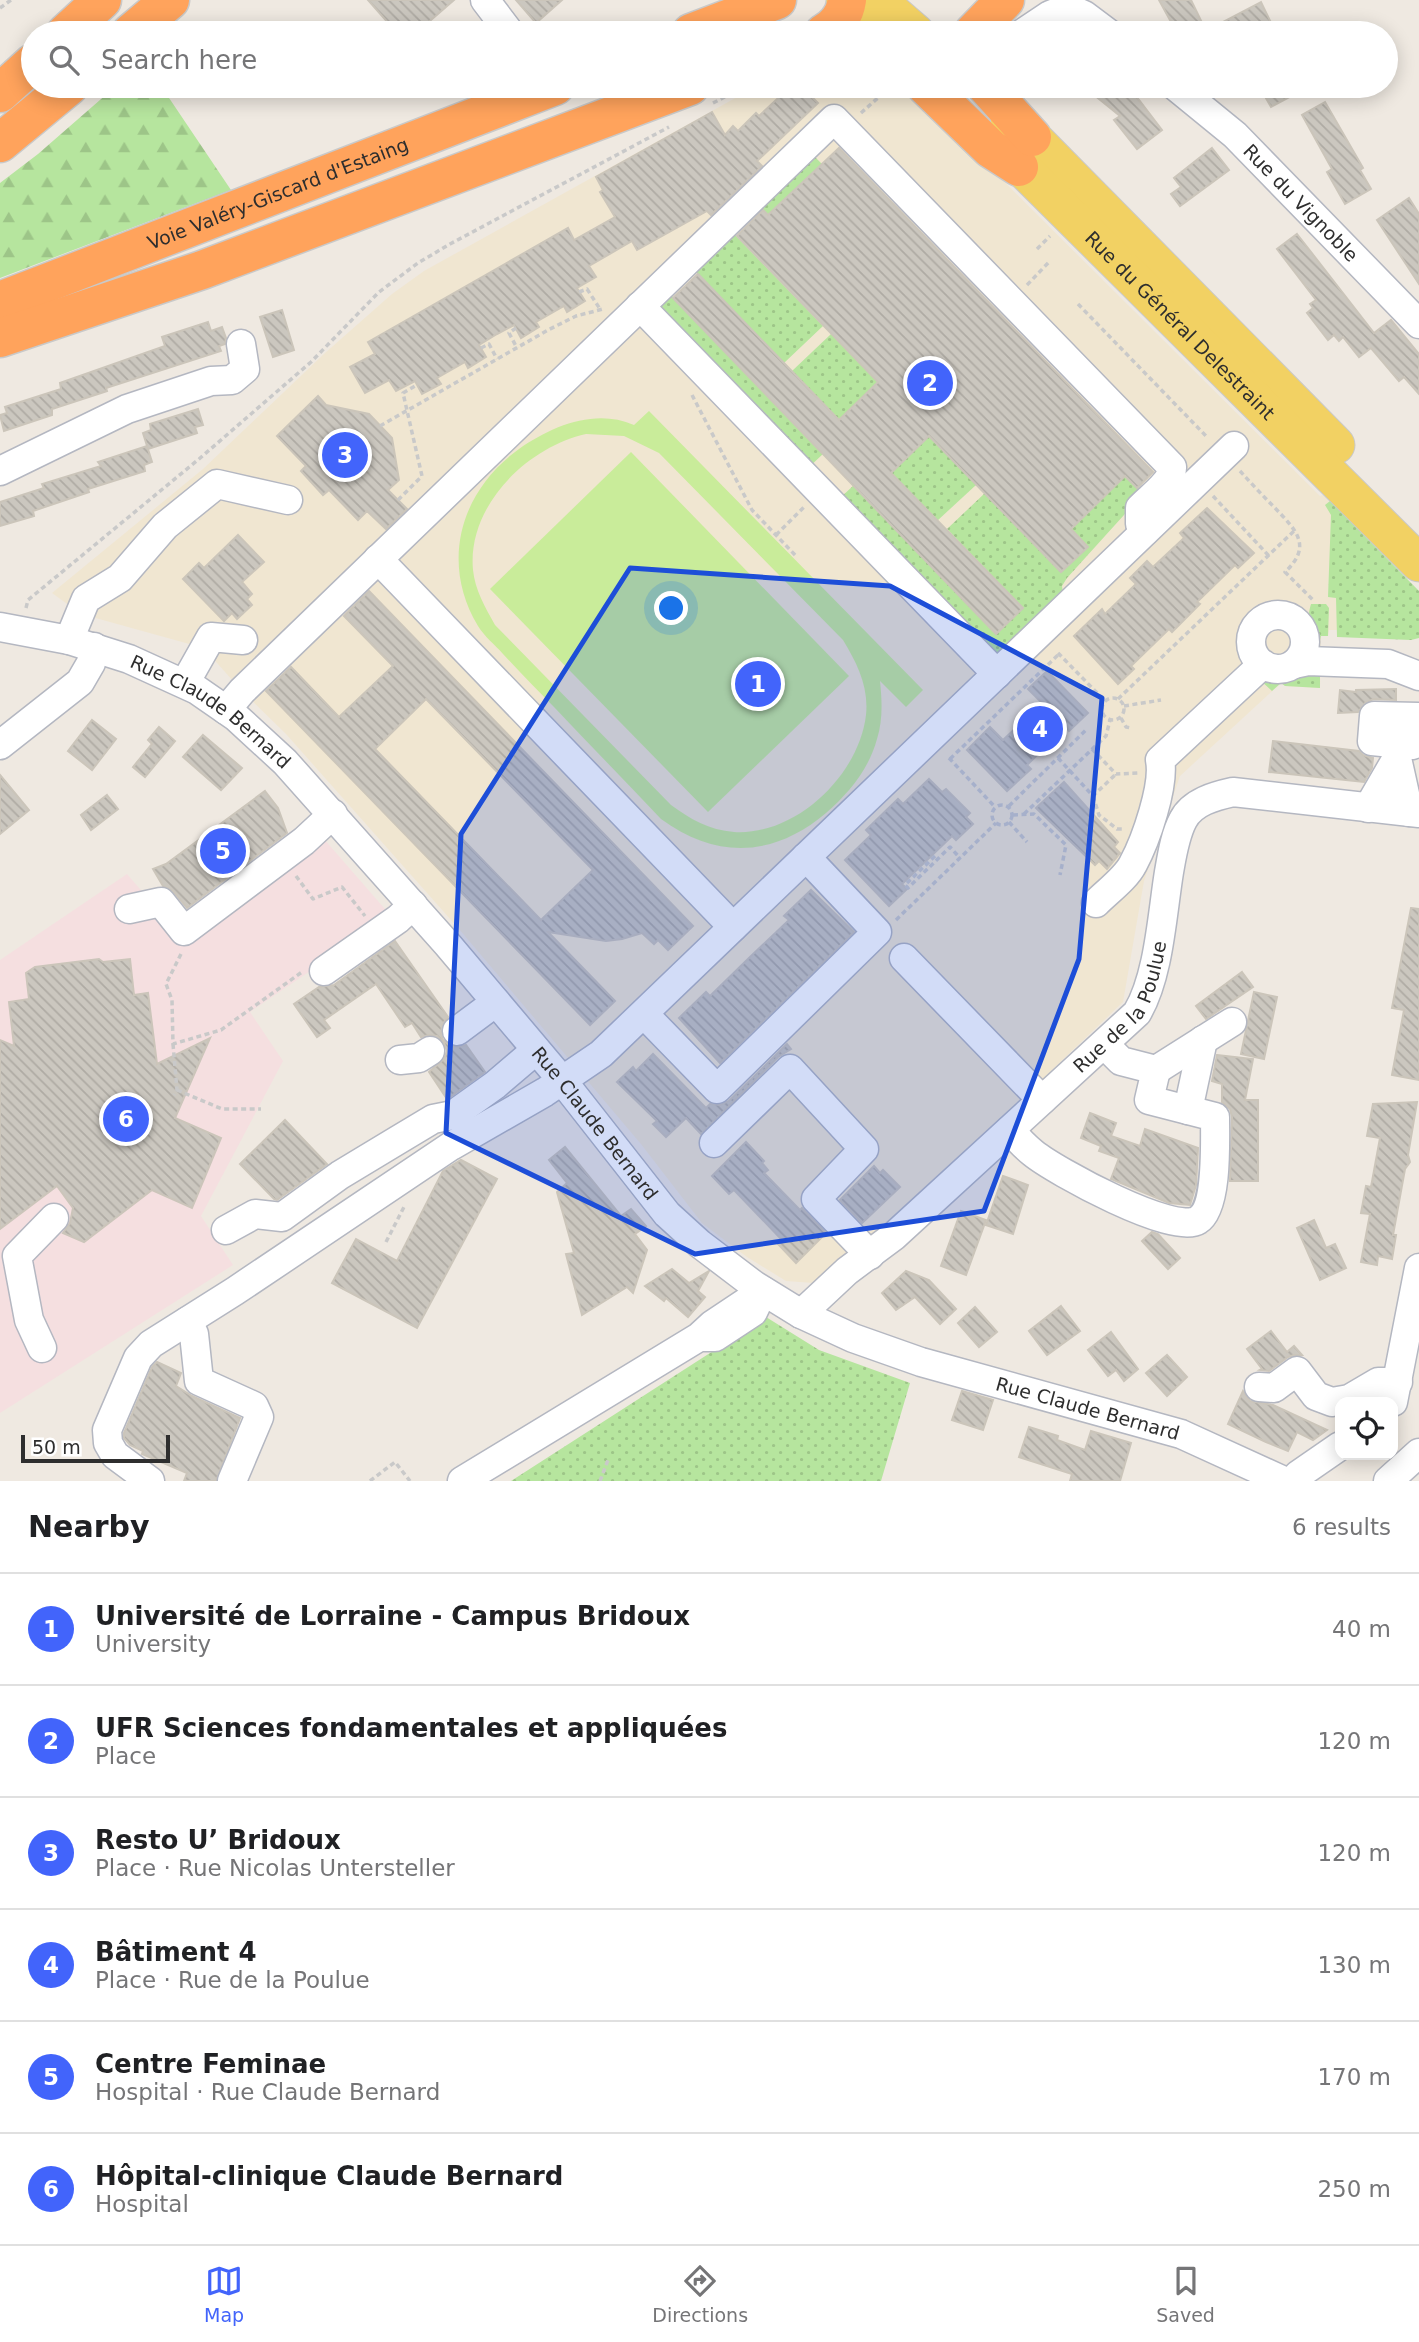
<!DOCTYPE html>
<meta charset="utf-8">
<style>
:root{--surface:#fff;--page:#f6f6f6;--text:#202124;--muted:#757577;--line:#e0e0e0;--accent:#4264fb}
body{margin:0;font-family:"DejaVu Sans",sans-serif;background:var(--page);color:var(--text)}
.controls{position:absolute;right:21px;bottom:21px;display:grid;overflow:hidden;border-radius:14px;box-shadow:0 4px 18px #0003}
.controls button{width:63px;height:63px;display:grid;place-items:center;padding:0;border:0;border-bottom:2px solid var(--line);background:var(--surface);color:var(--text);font:35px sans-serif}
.scale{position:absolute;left:21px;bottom:18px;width:149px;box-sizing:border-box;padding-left:7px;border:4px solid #2e2e2e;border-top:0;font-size:19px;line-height:24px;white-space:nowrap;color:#2e2e2e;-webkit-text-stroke:5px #fff;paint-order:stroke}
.you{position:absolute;left:672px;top:609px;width:24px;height:24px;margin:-18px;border:5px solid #fff;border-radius:50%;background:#1a73e8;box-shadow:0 0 0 10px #1a73e833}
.badge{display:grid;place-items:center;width:46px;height:46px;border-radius:50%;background:var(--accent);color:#fff;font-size:23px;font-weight:700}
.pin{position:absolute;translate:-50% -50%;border:4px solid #fff;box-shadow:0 2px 7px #0006}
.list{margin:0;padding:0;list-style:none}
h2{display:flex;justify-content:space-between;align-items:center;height:91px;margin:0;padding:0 28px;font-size:30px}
h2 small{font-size:23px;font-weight:400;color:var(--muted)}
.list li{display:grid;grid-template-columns:46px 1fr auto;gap:21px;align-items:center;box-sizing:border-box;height:112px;padding:0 28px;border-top:2px solid var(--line)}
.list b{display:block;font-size:26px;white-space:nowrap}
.list p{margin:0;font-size:23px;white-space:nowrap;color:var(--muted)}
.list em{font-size:23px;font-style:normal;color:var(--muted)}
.icon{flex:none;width:38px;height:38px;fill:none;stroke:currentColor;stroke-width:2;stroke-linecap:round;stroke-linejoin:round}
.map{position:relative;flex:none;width:1419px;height:1481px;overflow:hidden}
.search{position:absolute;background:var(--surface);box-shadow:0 4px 18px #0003;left:21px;right:21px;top:21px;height:77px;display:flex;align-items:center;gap:18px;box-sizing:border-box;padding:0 24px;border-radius:38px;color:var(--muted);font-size:26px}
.sheet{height:763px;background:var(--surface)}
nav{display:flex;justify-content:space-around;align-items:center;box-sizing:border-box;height:98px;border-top:2px solid var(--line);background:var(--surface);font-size:19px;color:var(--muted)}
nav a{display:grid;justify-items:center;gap:4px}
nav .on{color:var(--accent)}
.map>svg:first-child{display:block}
.education{fill:#f0e6d1}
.medical{fill:#f5dfe0}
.grass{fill:url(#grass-dots)}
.forest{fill:url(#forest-firs)}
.pitch{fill:#c9ec9a;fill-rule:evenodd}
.building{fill:url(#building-back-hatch);stroke:#cbc5ba;stroke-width:2;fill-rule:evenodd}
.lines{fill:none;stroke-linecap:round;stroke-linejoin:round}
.minor-casing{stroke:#b4b7c1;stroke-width:31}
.major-casing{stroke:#c9c9c9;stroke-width:39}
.highway-casing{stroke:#c9c9c9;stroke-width:41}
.path{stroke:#c9c9c9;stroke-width:3.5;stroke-dasharray:5 3.5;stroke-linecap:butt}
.minor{stroke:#fff;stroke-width:28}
.major{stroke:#f2d163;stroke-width:37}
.highway{stroke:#ffa35c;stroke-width:38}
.marked{fill:#1d4ed8;fill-opacity:0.2;stroke:#1d4ed8;stroke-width:5;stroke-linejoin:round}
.labels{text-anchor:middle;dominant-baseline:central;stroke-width:7;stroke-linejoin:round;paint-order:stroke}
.street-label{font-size:19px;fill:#2e2e2e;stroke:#fff}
</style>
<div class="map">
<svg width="1419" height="1481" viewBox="0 0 1419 1481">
<defs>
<pattern id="grass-dots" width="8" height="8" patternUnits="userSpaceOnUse" patternTransform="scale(1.75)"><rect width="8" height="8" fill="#b6e59e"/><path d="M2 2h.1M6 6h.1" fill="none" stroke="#9dc588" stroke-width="1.8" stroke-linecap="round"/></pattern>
<pattern id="forest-firs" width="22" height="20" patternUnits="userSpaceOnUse" patternTransform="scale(1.75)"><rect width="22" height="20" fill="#b6e59e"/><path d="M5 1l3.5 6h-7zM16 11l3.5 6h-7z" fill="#9dc588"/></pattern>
<pattern id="building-back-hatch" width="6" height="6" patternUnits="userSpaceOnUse" patternTransform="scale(1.75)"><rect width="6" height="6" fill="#cbc7bf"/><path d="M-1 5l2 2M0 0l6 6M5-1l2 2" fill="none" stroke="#afaba4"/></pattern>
</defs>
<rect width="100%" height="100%" fill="#efe9e1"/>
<polygon class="education" points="757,86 905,86 935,113 1320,496 1323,495 1366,537 1338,630 1329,630 1328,636 1321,636 1320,688 1285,686 1281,683 1180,776 1144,881 1123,1002 910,1206 814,1283 786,1281 747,1257 702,1223 641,1144 459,929 286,734 242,691 209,654 193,645 81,614 52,593 203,469 325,353 392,294 424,271"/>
<polygon class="medical" points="324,839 391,916 250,1012 283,1061 201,1216 233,1265 0,1413 0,960 127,874 184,940"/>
<g class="grass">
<polygon points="810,152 822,164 768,215 759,206 732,232 823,326 784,363 694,270 669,293 823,454 807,469 661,314 658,305 662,295"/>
<polygon points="831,334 878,382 839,420 792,371"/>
<polygon points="929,436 976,485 937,521 891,473"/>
<polygon points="1125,476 1143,494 1067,578 1062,586 1063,593 998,654 993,654 839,499 854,485 1023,608 947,529 985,493 1061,572 1088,547 1071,529"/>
<polygon points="1330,501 1419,591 1419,638 1411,640 1337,637 1336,598 1328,597 1331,515 1325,505"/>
<path d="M1311,604H1326L1329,608L1328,636H1321L1320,640C1307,633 1307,617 1311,604Z"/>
<polygon points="1320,666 1320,688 1285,686 1281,683 1272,691 1259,679"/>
<polygon points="766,1317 819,1350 910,1383 881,1481 511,1481"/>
</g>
<polygon class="forest" points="116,86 161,86 231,190 0,278 0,183 38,154"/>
<g class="pitch">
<path d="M649,411L923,690L906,707L880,681C882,700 883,720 877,739C869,769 849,793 826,813C774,857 717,860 661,819C626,782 590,745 554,707C537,690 520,672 503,654C495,645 484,636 478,626C440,563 460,491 519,449C552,426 595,408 634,425ZM586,434L624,436L659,453L843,640C857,663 869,687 866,715C859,775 796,836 734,832C709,830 690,819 671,805L495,625C485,607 475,590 473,570C467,505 528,447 586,434Z"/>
<polygon points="631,452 849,676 708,812 490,589"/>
</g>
<g class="building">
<polygon points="368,0 454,0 416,33 397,33"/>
<polygon points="516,0 562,0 536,23"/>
<polygon points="1159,0 1191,0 1206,31 1261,2 1276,33 1177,33"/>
<polygon points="791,86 821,86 810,95 818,103 757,161 762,166 711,215 707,211 637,250 632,241 589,266 596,277 577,288 585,301 567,312 564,306 536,322 539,327 521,338 514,325 497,334 479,345 486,357 468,368 465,362 437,378 441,384 422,394 415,381 396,391 389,380 365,393 350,367 375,354 368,342 568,228 574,240 615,217 600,192 603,190 596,177 712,112 725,135 733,126 738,131 756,113 759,116"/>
<polygon points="1083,86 1123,86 1136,96 1162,130 1137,149 1114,120 1120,116"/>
<polygon points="1259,86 1310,86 1271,107"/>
<polygon points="1325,102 1363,168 1360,170 1371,189 1345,204 1327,172 1332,169 1302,115"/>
<polygon points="839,148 1153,472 1137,488 1125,476 1071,529 1088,547 1061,572 929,436 891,473 1023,608 996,634 673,298 698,274 839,420 878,382 737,236 763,210 768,215"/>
<polygon points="1212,148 1229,170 1180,206 1171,194 1181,187 1174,178"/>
<polygon points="1409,198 1419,214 1419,284 1377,220"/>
<polygon points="1297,234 1374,333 1391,320 1419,354 1419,394 1404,377 1399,381 1371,348 1359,357 1343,337 1339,341 1334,335 1328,340 1307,313 1313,308 1310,304 1316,300 1277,249"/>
<polygon points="282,310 294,350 273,357 260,317"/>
<polygon points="208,322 211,331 222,327 226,338 225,344 219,346 221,351 106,388 107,391 52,409 52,415 4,431 0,415 7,413 5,407 61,389 60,383 165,346 162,337"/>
<polygon points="318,396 326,405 369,414 392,438 399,480 388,490 407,509 386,529 367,511 358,520 329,490 323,495 301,471 306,466 277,436"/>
<polygon points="198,409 203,425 195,427 197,433 148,449 143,433 151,430 150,424"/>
<polygon points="147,446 152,462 144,465 145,471 88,489 89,492 33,511 34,516 0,526 0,502 44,488 42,484 101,466 98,462"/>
<polygon points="1207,508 1254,553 1238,568 1235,565 1197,602 1200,604 1172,632 1169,629 1131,666 1134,669 1118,684 1074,636 1102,609 1105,614 1136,584 1130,578 1147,561 1153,567 1184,538 1180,533"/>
<polygon points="238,535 264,562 242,582 252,594 247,599 252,605 237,619 232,613 224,621 183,579 199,563 204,568"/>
<path d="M369,591L693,926L668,950L658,940L654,944L642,933L622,939L606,941L548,932L615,1001L590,1025L266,691L291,667L339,717L393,666L344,616ZM426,699L593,870L541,920L375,749Z"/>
<polygon points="1047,671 1088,713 1069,731 1066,727 1027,765 1031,769 1007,791 967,750 990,727 1003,740 1042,703 1028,689"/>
<polygon points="1396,689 1396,700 1374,699 1366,702 1358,712 1338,713 1340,690 1356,692 1356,690"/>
<polygon points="92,720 116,739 92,770 68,751"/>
<polygon points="159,727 175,741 145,777 133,767 152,744 148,740"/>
<polygon points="203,735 242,768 221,790 183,757"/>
<polygon points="1273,741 1359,751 1363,755 1373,758 1372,768 1364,782 1269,772"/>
<polygon points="0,775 29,810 0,834"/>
<polygon points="929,779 942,792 946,789 970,813 966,817 973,824 956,840 952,836 902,884 907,889 889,906 845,860 871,835 866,830 898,799 903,804"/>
<polygon points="1064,782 1118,842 1114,847 1120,853 1107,869 1099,861 1095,865 1036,808"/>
<polygon points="265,791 278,808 287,833 187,908 173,891 163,886 153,869 166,864"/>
<polygon points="107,795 118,809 91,830 81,815"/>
<polygon points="811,890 854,932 720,1063 679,1018 706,992 710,996 750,957 789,920 784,916"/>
<polygon points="1411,908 1419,909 1419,1080 1392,1075 1404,1010 1392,1008"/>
<polygon points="395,941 448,1017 442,1025 441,1034 443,1040 451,1046 458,1047 466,1045 485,1072 447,1099 429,1072 444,1059 447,1051 444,1043 437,1036 429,1035 421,1037 412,1023 405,1027 376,984 324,1020 330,1028 317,1037 294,1004 319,987 334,985"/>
<polygon points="99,959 103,962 130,959 134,995 148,993 157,1064 210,1038 175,1118 221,1138 192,1208 152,1190 84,1242 63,1233 70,1223 73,1208 57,1186 0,1229 0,1040 14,1046 9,1002 29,999 26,973 35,967"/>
<polygon points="1242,972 1253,987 1206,1019 1196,1006"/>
<polygon points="1254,992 1277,997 1264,1059 1241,1054"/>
<polygon points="787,1044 791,1049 778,1057 701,1134 686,1118 666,1137 653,1124 657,1121 617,1082 633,1067 636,1071 653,1054 706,1108 710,1104 720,1105 729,1101"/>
<polygon points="1217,1055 1253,1059 1245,1100 1258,1100 1258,1181 1230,1181 1232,1117 1230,1109 1222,1102 1222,1084 1212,1081"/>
<polygon points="1417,1102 1408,1155 1410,1162 1405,1169 1393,1235 1396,1235 1392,1259 1378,1256 1377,1265 1361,1262 1370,1214 1361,1213 1366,1186 1371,1187 1380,1138 1367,1136 1373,1104"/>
<polygon points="1090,1113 1116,1123 1111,1136 1140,1146 1145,1129 1198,1148 1196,1185 1190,1205 1169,1203 1111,1179 1119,1158 1099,1151 1101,1146 1081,1138"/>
<polygon points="285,1120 327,1164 277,1200 274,1199 240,1164"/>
<polygon points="746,1142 764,1161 762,1163 768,1170 764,1173 800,1210 802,1208 826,1233 796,1263 778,1244 782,1240 734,1190 729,1194 712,1176"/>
<polygon points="565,1147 621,1216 631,1209 646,1226 635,1234 647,1250 633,1293 627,1287 582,1315 566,1254 574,1253 557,1192 567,1183 549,1160"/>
<polygon points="461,1160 497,1179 417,1328 332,1283 356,1239 397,1261 443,1171"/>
<polygon points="874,1166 880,1173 883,1170 900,1187 862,1223 840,1200"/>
<polygon points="1003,1176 1028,1185 1013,1234 986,1225"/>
<polygon points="961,1211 986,1220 966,1275 941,1266"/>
<polygon points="1314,1220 1326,1248 1335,1244 1346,1268 1320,1280 1297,1228"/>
<polygon points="1152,1232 1158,1234 1180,1258 1168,1269 1142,1241"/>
<polygon points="672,1269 689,1283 709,1271 698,1291 705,1297 688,1317 666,1298 664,1301 645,1286"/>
<polygon points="906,1271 929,1280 956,1309 940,1324 915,1297 896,1310 882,1293"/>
<polygon points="1061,1306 1080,1331 1047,1355 1029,1331"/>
<polygon points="975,1307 997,1332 979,1347 958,1323"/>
<polygon points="1271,1331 1287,1352 1294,1346 1302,1355 1294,1355 1288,1357 1269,1371 1260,1370 1262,1369 1247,1349"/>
<polygon points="1111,1332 1138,1369 1124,1381 1116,1370 1108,1376 1088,1350"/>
<polygon points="1167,1355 1187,1377 1167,1396 1146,1373"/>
<polygon points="157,1362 181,1373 176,1386 192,1396 240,1418 216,1481 184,1481 187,1473 142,1454 143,1451 130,1445 124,1438 124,1433 152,1367"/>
<polygon points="962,1391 993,1400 983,1430 952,1420"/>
<polygon points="1243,1391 1250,1401 1273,1405 1327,1430 1313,1440 1297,1432 1288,1451 1266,1442 1228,1424"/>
<polygon points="1029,1427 1058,1436 1057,1440 1085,1450 1091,1431 1131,1443 1120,1481 1070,1481 1072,1474 1019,1457"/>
</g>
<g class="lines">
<g class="minor-casing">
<g id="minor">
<polyline points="485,0 510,33"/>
<polyline points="1023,33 1050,15 1068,8 1084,15 1108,33"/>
<path id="s1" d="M1175,86L1235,135L1419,324"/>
<polyline points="640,306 997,674"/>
<polyline points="0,471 127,409 211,381 232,380 245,369 241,344"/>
<polyline points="378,559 733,927"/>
<circle cx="1278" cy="642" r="27"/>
<path id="s2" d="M0,627L69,640L129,659L197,690L236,717L285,762L448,945L561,1079L667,1214L700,1244L754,1285L801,1314L853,1338L921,1362L1181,1434L1284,1481"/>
<polyline points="69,640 86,599 120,578 165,526 217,484 288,500"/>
<polyline points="1294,664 1308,661 1388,664 1419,676"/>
<polyline points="185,683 211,637 243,640"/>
<path d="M226,710L242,691L834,119L1172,467C1173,482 1150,497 1140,508V524L1145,531"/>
<polyline points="1419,717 1374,716 1372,741 1412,745 1419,743"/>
<polyline points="0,745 80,682 91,663 94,647"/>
<polyline points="1368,808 1397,758 1409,812"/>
<path d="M1096,903C1108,891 1126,878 1133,864C1146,840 1165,785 1160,760L1263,664"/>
<polyline points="129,909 161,902 184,931 304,841 333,814"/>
<polyline points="904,958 1042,1100"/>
<polyline points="324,971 398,919 413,905"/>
<polyline points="644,1014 717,1089 877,932 806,857"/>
<polyline points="457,1031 496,1002"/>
<polyline points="400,1060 419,1058 430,1051"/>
<polyline points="1156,1070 1232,1022"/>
<polyline points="1188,1110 1203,1040"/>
<path d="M1010,1130C1017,1138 1024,1146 1033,1153C1055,1171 1174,1236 1198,1220C1218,1208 1215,1138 1215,1117L1149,1100L1156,1070L1121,1061L1105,1045"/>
<polyline points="714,1143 790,1069 864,1149 816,1199 870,1255"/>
<polyline points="226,1230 255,1214 282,1217 340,1175 398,1140 433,1119 453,1115 495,1085 536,1050"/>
<path id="s3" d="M801,1314L847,1271L894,1236L1137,1013C1159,976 1162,915 1169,872C1172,855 1175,835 1183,820C1192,802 1215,796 1233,792L1419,813"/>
<polyline points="188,1321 194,1334 199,1381 254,1406 259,1417 232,1481"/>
<polyline points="42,1348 29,1320 17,1256 54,1218"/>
<polyline points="1259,1387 1274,1388 1297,1371 1316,1396 1332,1402 1349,1399 1378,1382 1398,1382"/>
<polyline points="1393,1402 1419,1268"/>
<polyline points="150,1481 115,1455 108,1443 107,1430 138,1358 151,1344 235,1291 451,1146 545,1092 601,1054 1234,446"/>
<polyline points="462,1481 699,1337 712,1325 763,1291 753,1312 715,1337 699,1337"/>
<polyline points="1294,1481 1298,1475 1340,1446"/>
<polyline points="1388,1481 1419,1453"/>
</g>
</g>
<g class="major-casing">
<g id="major">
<polyline points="845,0 885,33"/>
<polyline points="878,0 916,33"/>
<polyline points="1009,117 1032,137 1336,445"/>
<path id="s4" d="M998,144L1419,563"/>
</g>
</g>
<g class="highway-casing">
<g id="highway">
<polyline points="66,33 102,0"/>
<polyline points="131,33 170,0"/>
<polyline points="691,33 777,0"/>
<path d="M824,33C837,26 845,14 847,0"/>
<polyline points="973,33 1005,0"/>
<polyline points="926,86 991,149 1019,167"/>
<polyline points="986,86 1032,137"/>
<polyline points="0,93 33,63"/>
<polyline points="0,143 69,86"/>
<path id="s5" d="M0,301L555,86"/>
<polyline points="0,338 202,270 690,86"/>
</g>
</g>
<g class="path">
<polyline points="0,8 11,0"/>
<polyline points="713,103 746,86"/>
<polyline points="861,113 880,96"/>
<polyline points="1037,249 1050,236"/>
<polyline points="1027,285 1049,262"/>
<polyline points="579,292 587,289 600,309"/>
<polyline points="1078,304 1208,438"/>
<polyline points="516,328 509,333 517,348"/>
<polyline points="481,348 489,344 497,359"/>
<polyline points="692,395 752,510 797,557"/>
<polyline points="380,426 548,330 576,316 603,309"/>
<path d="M1240,471C1251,483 1263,496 1275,508C1296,530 1313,546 1285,572L1313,600"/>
<polyline points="1213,496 1269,556"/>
<polyline points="398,500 422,476 403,393 417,385"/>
<polyline points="776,535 804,507"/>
<polyline points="26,608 28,600 199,459 311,362 379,292 418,263 450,244 669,127"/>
<polyline points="1058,653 1105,701"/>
<circle cx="1113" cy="709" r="11"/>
<polyline points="1118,699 1295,530"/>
<polyline points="1124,706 1161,700"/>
<polyline points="1121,718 1126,727 1131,728"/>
<polyline points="1092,749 1116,774 1139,773"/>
<polyline points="949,758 995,807"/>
<polyline points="1058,758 1093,796 1116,774"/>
<polyline points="950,759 1059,654"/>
<polyline points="1093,796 1099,815 1117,829 1124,829"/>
<circle cx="1002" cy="815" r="10"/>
<polyline points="1009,806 1086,730"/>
<polyline points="1024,814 1106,736 1110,720"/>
<polyline points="1013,815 1034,814 1066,845 1060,875"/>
<polyline points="1009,822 1027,842"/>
<polyline points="935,856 905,885 908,888 950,847 960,858"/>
<polyline points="296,876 313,899 342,887 365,916"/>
<polyline points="896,920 996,823"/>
<polyline points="181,954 166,984 172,1000 173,1044 221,1030 302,972"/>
<polyline points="173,1044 177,1090 174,1095"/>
<polyline points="177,1090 222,1109 261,1109"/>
<polyline points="386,1242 404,1207"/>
<polyline points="370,1481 395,1462 410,1481"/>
<polyline points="600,1481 608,1460"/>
</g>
<use href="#minor" class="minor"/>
<use href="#major" class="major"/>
<use href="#highway" class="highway"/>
</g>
<path class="marked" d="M630,568L890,586L1102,698L1079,959L984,1211L695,1254L446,1133L461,834Z"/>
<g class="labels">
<g class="street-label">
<text stroke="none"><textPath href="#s5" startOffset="298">Voie Valéry-Giscard d'Estaing</textPath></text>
<text stroke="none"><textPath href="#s1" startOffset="172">Rue du Vignoble</textPath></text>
<text stroke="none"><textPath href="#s4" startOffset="257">Rue du Général Delestraint</textPath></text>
<text stroke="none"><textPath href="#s2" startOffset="231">Rue Claude Bernard</textPath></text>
<text stroke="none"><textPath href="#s3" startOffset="448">Rue de la Poulue</textPath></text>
<text stroke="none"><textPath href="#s2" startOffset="798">Rue Claude Bernard</textPath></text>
<text stroke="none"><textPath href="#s2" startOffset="1384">Rue Claude Bernard</textPath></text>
</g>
</g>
</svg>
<div class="controls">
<button><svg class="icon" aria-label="locate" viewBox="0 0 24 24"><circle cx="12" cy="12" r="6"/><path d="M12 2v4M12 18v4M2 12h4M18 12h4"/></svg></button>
</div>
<div class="scale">50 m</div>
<div class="you"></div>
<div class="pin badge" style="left:758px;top:684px">1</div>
<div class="pin badge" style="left:930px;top:383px">2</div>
<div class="pin badge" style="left:345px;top:455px">3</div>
<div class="pin badge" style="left:1040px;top:729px">4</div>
<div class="pin badge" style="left:223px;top:851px">5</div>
<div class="pin badge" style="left:126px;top:1119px">6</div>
<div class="search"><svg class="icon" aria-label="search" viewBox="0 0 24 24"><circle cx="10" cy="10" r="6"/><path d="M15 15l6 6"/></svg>Search here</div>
</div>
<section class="sheet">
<h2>Nearby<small>6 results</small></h2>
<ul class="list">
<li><span class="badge">1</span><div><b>Université de Lorraine - Campus Bridoux</b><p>University</p></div><em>40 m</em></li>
<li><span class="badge">2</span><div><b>UFR Sciences fondamentales et appliquées</b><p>Place</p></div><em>120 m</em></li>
<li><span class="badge">3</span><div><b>Resto U’ Bridoux</b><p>Place · Rue Nicolas Untersteller</p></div><em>120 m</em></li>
<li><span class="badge">4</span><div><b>Bâtiment 4</b><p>Place · Rue de la Poulue</p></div><em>130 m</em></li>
<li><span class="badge">5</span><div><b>Centre Feminae</b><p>Hospital · Rue Claude Bernard</p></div><em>170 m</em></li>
<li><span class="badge">6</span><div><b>Hôpital-clinique Claude Bernard</b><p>Hospital</p></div><em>250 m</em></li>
</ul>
</section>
<nav>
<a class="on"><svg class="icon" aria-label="map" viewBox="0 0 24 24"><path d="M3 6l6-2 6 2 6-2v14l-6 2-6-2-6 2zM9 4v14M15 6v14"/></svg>Map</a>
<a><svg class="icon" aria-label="directions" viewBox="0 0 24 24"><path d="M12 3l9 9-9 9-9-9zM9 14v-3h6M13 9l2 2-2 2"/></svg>Directions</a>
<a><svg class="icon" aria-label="saved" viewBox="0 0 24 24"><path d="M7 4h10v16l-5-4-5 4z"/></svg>Saved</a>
</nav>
